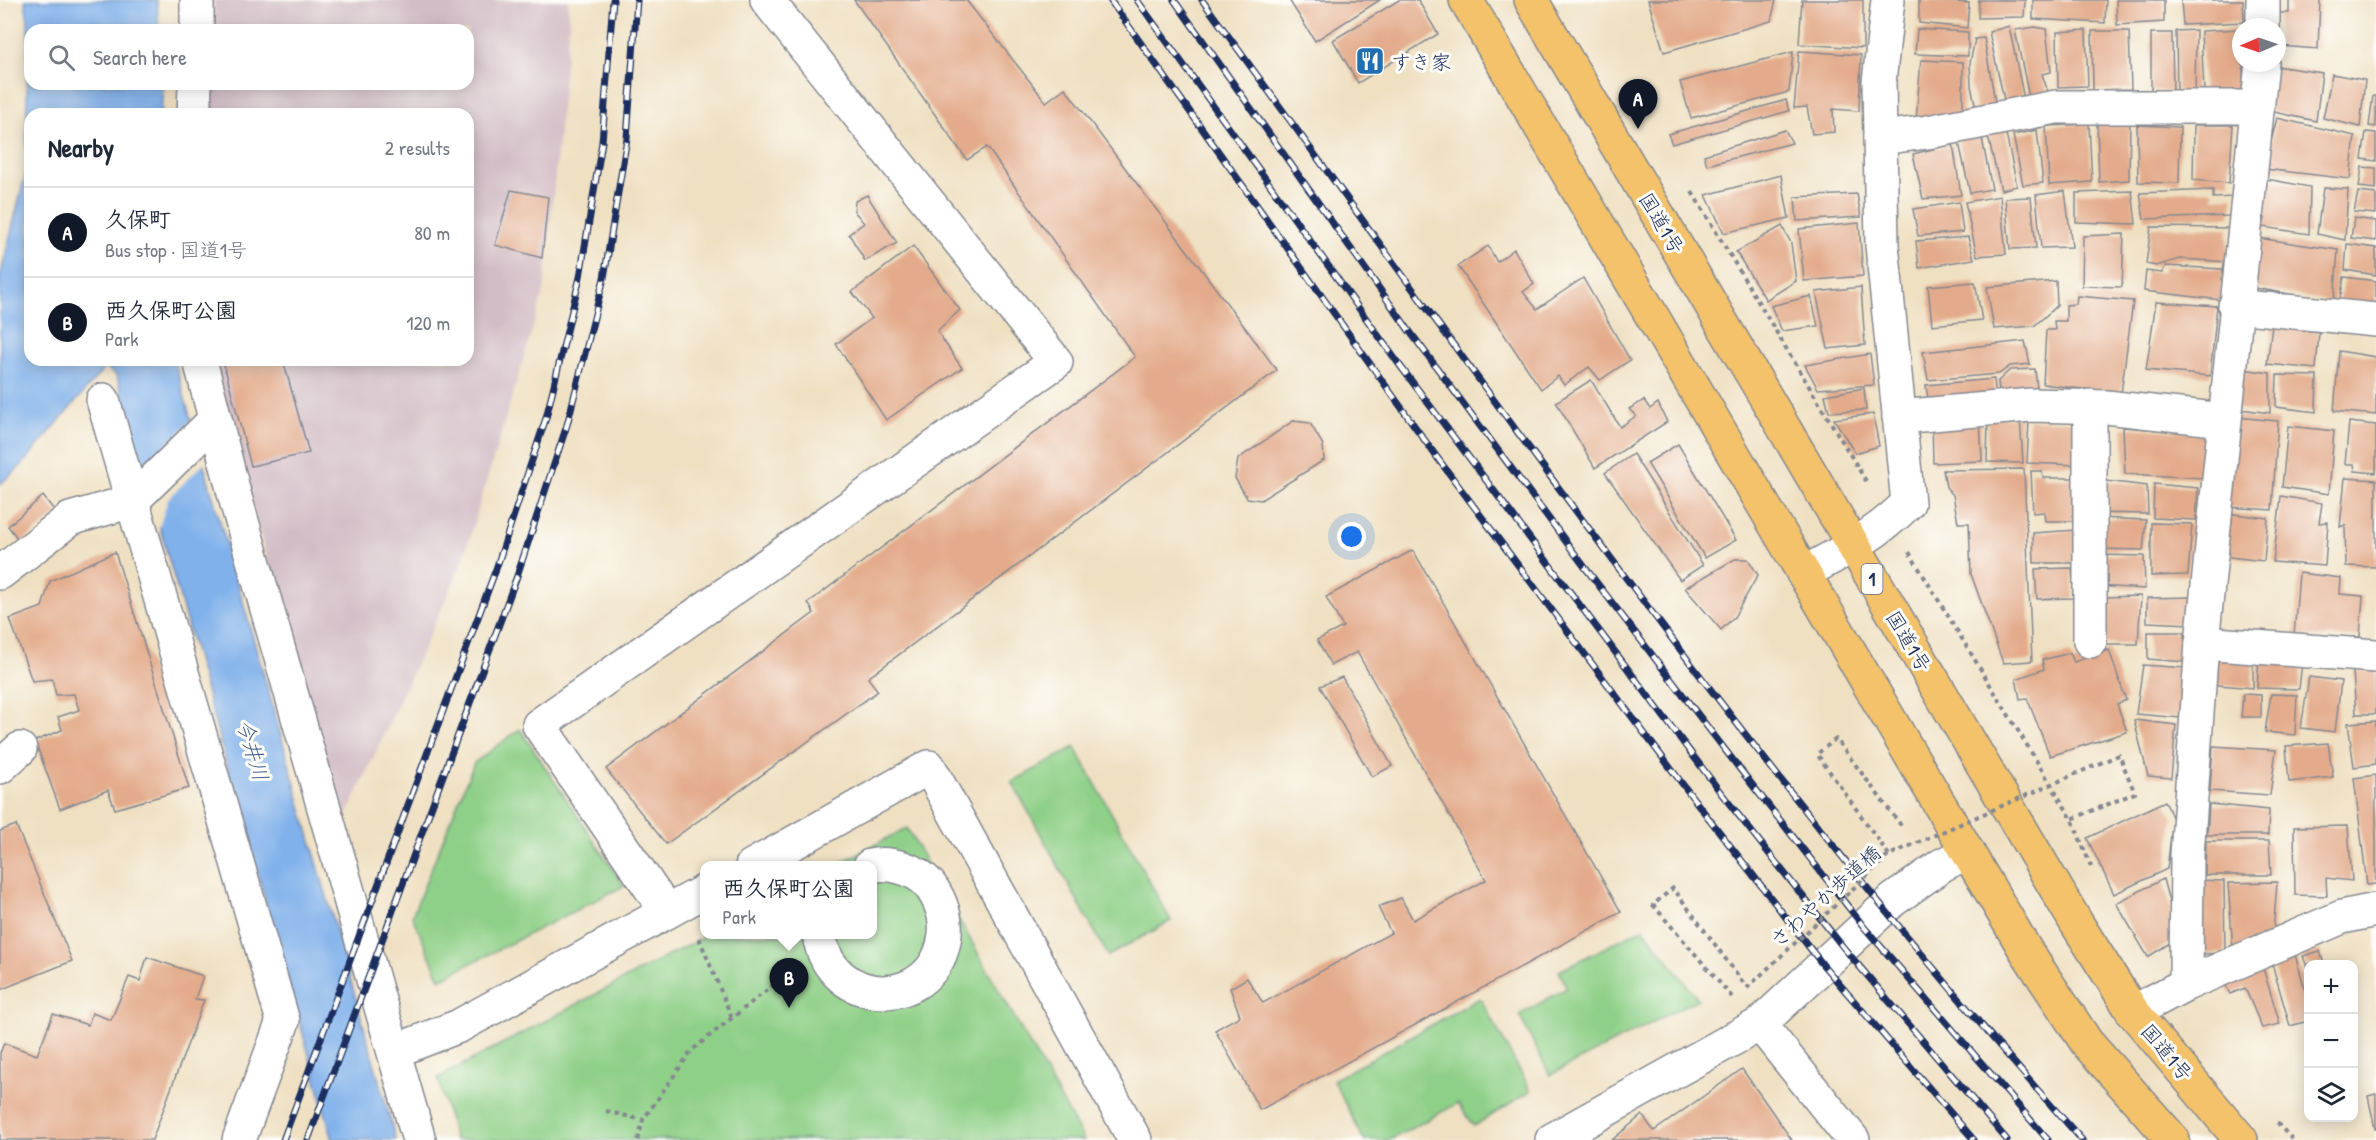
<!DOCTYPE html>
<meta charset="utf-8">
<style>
:root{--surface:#fff;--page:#f2f2f3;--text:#1f2937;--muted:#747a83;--line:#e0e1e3;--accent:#111827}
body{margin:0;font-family:"Patrick Hand","Klee One",sans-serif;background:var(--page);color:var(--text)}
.controls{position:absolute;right:18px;bottom:18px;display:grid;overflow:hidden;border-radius:12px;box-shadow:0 3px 15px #0003}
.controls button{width:54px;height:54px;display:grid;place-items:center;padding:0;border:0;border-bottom:2px solid var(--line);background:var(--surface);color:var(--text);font:30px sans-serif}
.compass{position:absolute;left:2232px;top:18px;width:54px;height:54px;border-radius:50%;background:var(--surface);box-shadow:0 3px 15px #0003;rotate:268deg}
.you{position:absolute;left:1352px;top:537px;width:21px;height:21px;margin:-15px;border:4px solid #fff;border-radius:50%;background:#1a73e8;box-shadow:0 0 0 9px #1a73e833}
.badge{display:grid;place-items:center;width:39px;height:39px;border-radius:50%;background:var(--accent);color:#fff;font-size:20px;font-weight:700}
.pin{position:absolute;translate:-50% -50px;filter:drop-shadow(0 2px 3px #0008)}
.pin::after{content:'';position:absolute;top:32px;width:21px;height:18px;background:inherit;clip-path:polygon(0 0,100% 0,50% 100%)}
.popup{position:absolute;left:700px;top:861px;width:177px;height:78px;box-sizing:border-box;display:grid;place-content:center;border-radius:12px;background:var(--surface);filter:drop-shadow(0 2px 4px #0005);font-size:20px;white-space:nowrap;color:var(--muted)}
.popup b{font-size:22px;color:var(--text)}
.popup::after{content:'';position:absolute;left:50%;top:100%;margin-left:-12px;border:12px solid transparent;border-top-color:var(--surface)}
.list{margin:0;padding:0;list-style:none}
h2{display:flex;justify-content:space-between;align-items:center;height:78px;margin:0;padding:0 24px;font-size:26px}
h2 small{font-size:20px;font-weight:400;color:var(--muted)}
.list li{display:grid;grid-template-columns:39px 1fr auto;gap:18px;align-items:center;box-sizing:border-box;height:90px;padding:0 24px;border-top:2px solid var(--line)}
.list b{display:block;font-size:22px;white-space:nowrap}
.list p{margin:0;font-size:20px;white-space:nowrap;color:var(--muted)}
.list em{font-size:20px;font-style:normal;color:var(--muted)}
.icon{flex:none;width:33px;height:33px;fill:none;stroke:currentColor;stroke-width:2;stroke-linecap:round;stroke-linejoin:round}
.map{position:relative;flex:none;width:2376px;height:1140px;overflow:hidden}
.search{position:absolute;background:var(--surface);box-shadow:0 3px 15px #0003;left:24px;top:24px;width:450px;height:66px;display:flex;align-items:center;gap:15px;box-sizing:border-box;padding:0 21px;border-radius:18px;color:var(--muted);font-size:22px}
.panel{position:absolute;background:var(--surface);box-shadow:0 3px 15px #0003;left:24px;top:108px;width:450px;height:258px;border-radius:18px}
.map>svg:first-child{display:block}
.industrial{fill:#d2bdc6}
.green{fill:#8fd088;stroke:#558073;stroke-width:1.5}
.water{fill:#80b1eb;stroke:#4e70a4;stroke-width:1.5}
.pier{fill:#efe0c2}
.building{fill:#e3ab8b}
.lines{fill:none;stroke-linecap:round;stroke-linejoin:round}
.minor-casing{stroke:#858890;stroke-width:36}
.highway-casing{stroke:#858890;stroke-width:36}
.path{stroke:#858890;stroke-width:4;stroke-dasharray:4.5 4.5;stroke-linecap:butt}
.minor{stroke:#fff;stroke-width:33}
.highway{stroke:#f3c26a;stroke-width:33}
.rail-casing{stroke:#1b2f5e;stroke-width:7}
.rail{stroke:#fdfcf7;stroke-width:4.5;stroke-dasharray:14;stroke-linecap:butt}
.path-bridge{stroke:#858890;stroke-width:4;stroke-dasharray:4.5 4.5;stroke-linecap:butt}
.labels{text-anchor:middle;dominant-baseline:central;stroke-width:6;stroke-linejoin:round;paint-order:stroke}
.shield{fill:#fdfcf7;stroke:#5f6c8c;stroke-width:1.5}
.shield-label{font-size:18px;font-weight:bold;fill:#1b2f5e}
.poi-label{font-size:20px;fill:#1b2f5e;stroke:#fdfcf7;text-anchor:start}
.street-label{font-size:20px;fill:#1b2f5e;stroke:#fdfcf7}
.water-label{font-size:21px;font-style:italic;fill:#3e5c8f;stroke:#fdfcf7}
</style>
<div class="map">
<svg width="2376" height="1140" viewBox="0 0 2376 1140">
<rect width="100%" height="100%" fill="#fdfcf7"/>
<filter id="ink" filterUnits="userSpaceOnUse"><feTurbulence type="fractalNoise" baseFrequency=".0167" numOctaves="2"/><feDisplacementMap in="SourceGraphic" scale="12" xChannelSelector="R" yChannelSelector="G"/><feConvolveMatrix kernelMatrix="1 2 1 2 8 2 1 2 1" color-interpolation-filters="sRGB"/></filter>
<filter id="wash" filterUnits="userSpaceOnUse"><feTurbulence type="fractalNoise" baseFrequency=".008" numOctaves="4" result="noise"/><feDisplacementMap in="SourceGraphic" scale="24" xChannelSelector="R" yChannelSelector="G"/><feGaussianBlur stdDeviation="1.35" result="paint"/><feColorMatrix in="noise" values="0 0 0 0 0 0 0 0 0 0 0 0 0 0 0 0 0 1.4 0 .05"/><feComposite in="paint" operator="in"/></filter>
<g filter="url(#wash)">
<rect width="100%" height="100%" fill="#efe0c2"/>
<polygon class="industrial" points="214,0 568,0 569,24 544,291 461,566 341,828 212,360 468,360 468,114 208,114 209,84 468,84 468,30 213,30"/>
<g class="green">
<polygon points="520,729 624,886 440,979 412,916 474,763"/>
<polygon points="1075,747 1171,921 1108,956 1012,782"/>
<polygon points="907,828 1084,1140 455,1140 438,1078 707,935 873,934 873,866 836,865"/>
<polygon points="1643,928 1698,999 1550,1075 1519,1015 1567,988 1559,971"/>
<polygon points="1480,998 1531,1091 1474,1126 1458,1103 1390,1140 1364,1140 1333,1080"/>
</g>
<polygon class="water" points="25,0 157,0 159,30 30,30 30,84 163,84 161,114 30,114 30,360 174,360 396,1140 333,1140 117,376 105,367 20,467 0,484 0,277 26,172 28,20"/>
<polygon class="pier" points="194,418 206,461 168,499 158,531 141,470"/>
<g id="blocks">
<g class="building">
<polygon points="854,0 966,0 1046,102 1065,88 1277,370 868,678 878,691 666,844 606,769 814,613 808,603 1135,357 987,147 967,160"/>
<polygon points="1289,0 1380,0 1315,41"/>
<polygon points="1399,0 1418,0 1438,34 1358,83 1333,40"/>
<polygon points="1648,0 1776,0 1771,21 1664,52"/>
<polygon points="1802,0 1863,0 1863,48 1799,44"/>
<polygon points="1919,0 1969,3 1967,28 1919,23"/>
<polygon points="1979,0 2025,0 2024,17 1978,18"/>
<polygon points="2033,0 2106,0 2105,23 2033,19"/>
<polygon points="2116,0 2164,0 2164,22 2117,25"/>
<polygon points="2181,0 2243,0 2244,22 2183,25"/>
<polygon points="2289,0 2320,0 2318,49 2278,46 2278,13 2289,13"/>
<polygon points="2009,26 2024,99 2005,104 1989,32"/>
<polygon points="2035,27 2046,29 2051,72 2042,74 2048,92 2029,97 2015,30"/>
<polygon points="1917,29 1968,32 1968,56 1915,54"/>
<polygon points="2241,29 2244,91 2204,91 2201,31"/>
<polygon points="2086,30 2088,86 2058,87 2057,32"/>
<polygon points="2196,30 2195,94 2177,91 2176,31"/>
<polygon points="2092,31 2129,31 2131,89 2093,90"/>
<polygon points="2151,33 2172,33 2173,92 2151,91"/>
<polygon points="1984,38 1996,107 1977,113 1971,86 1970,63 1975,39"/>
<polygon points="1799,51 1861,55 1859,111 1833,109 1834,132 1812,134 1807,107 1794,108"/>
<polygon points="1793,52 1789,92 1691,118 1680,82"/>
<polygon points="1921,60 1963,62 1963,117 1916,119"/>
<polygon points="2276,66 2322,73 2316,121 2269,111"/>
<polygon points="2332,74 2365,80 2360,127 2323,118"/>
<polygon points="2373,96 2376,96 2376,127 2369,126"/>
<polygon points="1786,100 1789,111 1672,144 1668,134"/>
<polygon points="2277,118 2355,136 2350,179 2264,169"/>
<polygon points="2097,121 2130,121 2129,180 2099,182"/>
<polygon points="2089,124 2092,182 2049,185 2046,126"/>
<polygon points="2137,125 2180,127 2179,183 2138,182"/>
<polygon points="2194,125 2233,125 2229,183 2193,180"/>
<polygon points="2005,129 2017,186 2001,190 1987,133"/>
<polygon points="1785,130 1792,143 1707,165 1704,155"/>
<polygon points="2037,130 2043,183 2023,185 2013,135"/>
<polygon points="2366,132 2376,133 2376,161 2362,159"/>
<polygon points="1981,133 1992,189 1970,193 1958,138"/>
<polygon points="1953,144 1961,195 1923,199 1913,154"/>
<polygon points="2362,167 2376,168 2376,189 2359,187"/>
<polygon points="1781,175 1789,218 1724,233 1706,195"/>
<polygon points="2261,178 2310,187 2309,234 2263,227 2265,218 2255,207"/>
<polygon points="2323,188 2348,189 2345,240 2317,234"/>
<polygon points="511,190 548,197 542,258 495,245"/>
<polygon points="2213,190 2213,198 2234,197 2230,216 2144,219 2140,193"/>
<polygon points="2065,191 2072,247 2041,248 2036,195"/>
<polygon points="2132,191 2136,224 2076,222 2076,193"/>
<polygon points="2358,192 2376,194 2376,214 2354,212"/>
<polygon points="1857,194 1861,217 1797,221 1795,197"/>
<polygon points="867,195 897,243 865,261 849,234 864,223 854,211 855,201"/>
<polygon points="2000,196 2006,254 1977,256 1965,202"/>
<polygon points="2031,197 2036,248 2010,249 2005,198"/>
<polygon points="1959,202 1963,232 1918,236 1913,209"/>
<polygon points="2354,218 2376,221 2376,241 2351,238"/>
<polygon points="1859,223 1863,276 1804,281 1799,229"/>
<polygon points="1782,226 1791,243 1796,281 1766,300 1736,252"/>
<polygon points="2151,227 2228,228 2228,262 2180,259 2156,266 2146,264"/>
<polygon points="2124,234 2122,287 2082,286 2083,236"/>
<polygon points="1968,237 1974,259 1919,268 1916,241"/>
<polygon points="2258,238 2338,250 2334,302 2255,288"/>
<polygon points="2347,244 2376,248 2376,275 2345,270"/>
<polygon points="913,246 960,310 937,331 962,368 886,420 836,344 872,318 852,292"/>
<polygon points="1488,246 1497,262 1514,249 1534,284 1523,292 1537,309 1583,278 1630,360 1600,380 1589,367 1564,385 1558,376 1541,389 1458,266"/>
<polygon points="2165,266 2223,269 2221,300 2144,291 2146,271 2162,273"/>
<polygon points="2344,277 2376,281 2376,310 2339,304"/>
<polygon points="2056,281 2057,306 2034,326 1994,329 1987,287"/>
<polygon points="1975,282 1982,320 1932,325 1928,286"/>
<polygon points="1861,287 1865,345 1828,349 1816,292"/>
<polygon points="1811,296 1818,326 1782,331 1771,306"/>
<polygon points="2077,296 2133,301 2121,394 2043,384 2046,330 2055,330 2054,321 2066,321 2066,305 2076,304"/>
<polygon points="2156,302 2217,306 2210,376 2146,370"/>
<polygon points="2272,326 2319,332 2316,369 2267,364"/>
<polygon points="2025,341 2030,364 2010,366 1999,374 1928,380 1923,352"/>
<polygon points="2339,351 2376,357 2376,415 2334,411"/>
<polygon points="1870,354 1874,385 1818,389 1805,365"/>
<polygon points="283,360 309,453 251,466 223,361"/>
<polygon points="2236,368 2270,373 2270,413 2233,408"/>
<polygon points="2035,369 2038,399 2000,401 1998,381 2010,370"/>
<polygon points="2277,375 2317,376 2316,412 2276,407"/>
<polygon points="1994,379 1996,400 1929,407 1926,385"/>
<polygon points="1591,380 1620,427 1636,416 1629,409 1644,400 1650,409 1658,403 1667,422 1595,468 1556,402"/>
<polygon points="1864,388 1866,410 1829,412 1825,395"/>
<polygon points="1873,414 1879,446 1855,453 1834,419"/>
<polygon points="1980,417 1982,461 1933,463 1932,419"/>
<polygon points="2020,417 2023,463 1987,462 1988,419"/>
<polygon points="2235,417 2278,421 2272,510 2226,507"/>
<polygon points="2029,420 2081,421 2077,465 2027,463"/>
<polygon points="1293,421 1310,423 1323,445 1324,460 1261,500 1247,498 1235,478 1238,459"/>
<polygon points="2349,422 2376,425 2376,473 2355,471 2354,464 2345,464"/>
<polygon points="2288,426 2334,431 2329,494 2282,487"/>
<polygon points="2123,427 2209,434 2205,478 2125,474"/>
<polygon points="1678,444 1736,540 1705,558 1647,463"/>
<polygon points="1633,454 1703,565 1680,580 1605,473"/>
<polygon points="2024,469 2032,661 2003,663 1971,574 1969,523 1958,523 1953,495 1946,487 1943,470"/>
<polygon points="2031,471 2042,471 2043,478 2076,478 2081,521 2045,521 2044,512 2033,513"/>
<polygon points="2345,478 2376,480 2376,567 2346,566 2345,525 2340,527"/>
<polygon points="2098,480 2147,486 2148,514 2097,513"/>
<polygon points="2154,484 2198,488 2196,520 2153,518"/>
<polygon points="43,496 57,514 21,543 8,526"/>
<polygon points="2281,496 2322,503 2319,523 2328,522 2325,566 2273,562"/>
<polygon points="2225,513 2268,518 2264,561 2220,556"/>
<polygon points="2095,518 2146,520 2143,550 2097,549"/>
<polygon points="2151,523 2192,524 2188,575 2151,576"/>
<polygon points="2076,530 2078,563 2034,563 2033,533"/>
<polygon points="1413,550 1621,912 1260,1110 1215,1030 1240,1016 1230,988 1247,978 1263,1003 1391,933 1378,907 1401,898 1413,920 1486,880 1357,652 1331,665 1317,640 1343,627 1326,597"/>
<polygon points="115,552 189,788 115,809 108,790 60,809 35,741 62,730 58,717 79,710 74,694 56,695 52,679 32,681 10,619 42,607 50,581"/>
<polygon points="2099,555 2144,556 2145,589 2098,586"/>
<polygon points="1735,559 1748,559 1758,575 1734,617 1721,630 1685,588"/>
<polygon points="2072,568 2074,598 2037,599 2035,569"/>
<polygon points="2299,573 2341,578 2340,594 2363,596 2360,637 2294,636"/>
<polygon points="2141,596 2138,644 2099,644 2101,597"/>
<polygon points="2192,597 2190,624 2147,622 2147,598"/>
<polygon points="2148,632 2184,632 2186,662 2148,659"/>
<polygon points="2109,650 2126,700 2117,704 2127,732 2050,756 2027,698 2020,699 2016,679 2044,669 2042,660 2070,653 2074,662"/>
<polygon points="2212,654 2253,658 2253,688 2208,684"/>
<polygon points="2259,657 2302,662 2299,689 2257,688"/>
<polygon points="2143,665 2186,668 2181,718 2136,714"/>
<polygon points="2353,671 2376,671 2376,714 2356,714"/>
<polygon points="1342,677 1392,766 1372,777 1320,686"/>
<polygon points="2309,677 2341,681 2335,732 2301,728"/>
<polygon points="2243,694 2261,695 2261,717 2241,717"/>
<polygon points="2271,694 2297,695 2295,735 2265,732"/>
<polygon points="2134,720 2176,725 2171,778 2148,776"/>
<polygon points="2376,721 2376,764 2354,767 2348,723"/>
<polygon points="2328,743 2333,777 2289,782 2286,746"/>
<polygon points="2213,746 2276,750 2270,795 2210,791"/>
<polygon points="2376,775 2376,884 2367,885 2354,778"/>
<polygon points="2165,801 2173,819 2167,869 2114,894 2087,838"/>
<polygon points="2209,804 2269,810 2268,835 2207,835"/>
<polygon points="16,825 72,961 0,990 0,831"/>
<polygon points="2348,826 2352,881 2326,878 2327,896 2295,895 2294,827"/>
<polygon points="2206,841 2269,841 2271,875 2205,875"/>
<polygon points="2163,879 2171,909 2170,943 2148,957 2116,903"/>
<polygon points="2197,880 2224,881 2225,953 2197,954"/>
<polygon points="2277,882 2273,933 2233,950 2228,883"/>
<polygon points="2294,951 2308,1000 2308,1021 2290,1026 2271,960"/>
<polygon points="2320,951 2324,964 2308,964 2308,970 2303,956"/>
<polygon points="147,957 203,976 195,999 204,1000 152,1140 0,1140 0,1053 4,1043 37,1055 53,1014 88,1025 92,1013 111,1020 129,977 140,981"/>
<polygon points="2263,968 2280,1024 2262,1028 2245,988 2230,994 2224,982"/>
<polygon points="1742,1069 1792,1140 1612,1140 1642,1115 1654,1131"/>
<polygon points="2376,1094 2376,1129 2375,1129 2368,1096"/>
</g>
</g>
</g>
<g filter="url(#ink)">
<use href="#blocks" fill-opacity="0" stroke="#858890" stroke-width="1.5"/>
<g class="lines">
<g class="minor-casing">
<g id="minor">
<polyline points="197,0 197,30"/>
<polyline points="2263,0 2263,27"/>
<polyline points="194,114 195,84"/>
<polyline points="1880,138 1928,132 2056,107 2256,107"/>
<polyline points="2235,306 2376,320"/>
<polyline points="200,360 235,497 419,1140"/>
<polyline points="103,400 283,1021 239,1140"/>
<polyline points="2090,406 2090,641"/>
<polyline points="1899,417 2031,405 2106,407 2224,420"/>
<polyline points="0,573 70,519 132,501 215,420"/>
<path d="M1803,573C1841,553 1878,534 1908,503L1882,245L1879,82L1888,0"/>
<polyline points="2202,643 2376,656"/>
<polyline points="0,767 20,749"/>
<polyline points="752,866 929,767 1135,1140"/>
<polyline points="667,912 539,725 1056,362 767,0"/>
<path d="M819,934C830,1011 936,1011 945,935C947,916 940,899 929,884C916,869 889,861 870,866"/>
<polyline points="2186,984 2187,855 2202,643 2262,63"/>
<polyline points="2133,1012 2186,984 2342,917 2376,910"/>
<polyline points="1760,1024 1853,1140"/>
<polyline points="395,1051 459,1026 705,891"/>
<polyline points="1552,1140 1760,1024 1893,900 1942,865 1968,852"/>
</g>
</g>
<g class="highway-casing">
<g id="highway">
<polyline points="1466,0 2026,951 2087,1043 2173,1140"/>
<polyline points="1531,0 2077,924 2133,1012 2241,1140"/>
</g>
</g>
<g class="path">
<polyline points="1692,192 1866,481"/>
<polyline points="1909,552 2072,819 2092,869"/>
<polyline points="1889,855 1817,754 1836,739 1900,824 1905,821"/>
<polyline points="699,938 732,1018"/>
<polyline points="1732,997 1653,905 1673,888 1745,985"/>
<polyline points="606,1111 643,1120"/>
<polyline points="2277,1123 2293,1140"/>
<polyline points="638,1140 643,1120 692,1050 792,970"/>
</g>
<use href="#minor" class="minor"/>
<use href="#highway" class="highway"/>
<g class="rail-casing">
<g id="rail">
<polyline points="1110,0 1436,456 1693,798 1823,965 1974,1140"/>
<polyline points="1137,0 1401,367 1721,793 1843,947 2007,1140"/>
<polyline points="1174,0 1408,329 1587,570 1739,768 1864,927 2048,1140"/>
<path d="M1202,0C1486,387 1761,782 2082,1140"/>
<polyline points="283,1140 496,569 546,418 580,277 602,142 613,0"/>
<polyline points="308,1140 517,576 567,425 604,278 627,138 637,0"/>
</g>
</g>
<use href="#rail" class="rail"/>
<polyline class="path-bridge" points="1747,988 1889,855 2119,755 2135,793 2072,819"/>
</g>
</g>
<defs>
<g id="restaurant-square" transform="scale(1.5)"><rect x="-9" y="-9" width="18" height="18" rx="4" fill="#1f6fb2" stroke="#fdfcf7"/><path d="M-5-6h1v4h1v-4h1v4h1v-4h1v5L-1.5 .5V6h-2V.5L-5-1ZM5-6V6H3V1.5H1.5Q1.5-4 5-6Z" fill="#fff"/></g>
</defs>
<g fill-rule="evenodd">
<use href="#restaurant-square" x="1370" y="61"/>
</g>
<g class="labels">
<rect class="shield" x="1861.5" y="564" width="21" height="30" rx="4.5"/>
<g class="shield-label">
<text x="1872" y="579">1</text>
</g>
<g class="poi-label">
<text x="1391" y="61">すき家</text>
</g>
<g class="street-label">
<text transform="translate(1662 223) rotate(59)">国道1号</text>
<text transform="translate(1909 641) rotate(59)">国道1号</text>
<text transform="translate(1825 896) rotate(-42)">さわやか歩道橋</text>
<text transform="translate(2167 1052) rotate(50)">国道1号</text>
</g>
<g class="water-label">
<text transform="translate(253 750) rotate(74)">今井川</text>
</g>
</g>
</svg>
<div class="controls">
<button>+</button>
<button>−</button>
<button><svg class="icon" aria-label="layers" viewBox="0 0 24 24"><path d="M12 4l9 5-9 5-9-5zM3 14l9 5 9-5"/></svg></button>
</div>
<svg class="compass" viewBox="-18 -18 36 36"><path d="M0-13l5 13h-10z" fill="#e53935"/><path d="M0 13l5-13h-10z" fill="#747a83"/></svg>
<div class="you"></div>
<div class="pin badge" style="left:1638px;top:129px">A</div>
<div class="pin badge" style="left:789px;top:1008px">B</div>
<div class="popup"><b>西久保町公園</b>Park</div>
<div class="search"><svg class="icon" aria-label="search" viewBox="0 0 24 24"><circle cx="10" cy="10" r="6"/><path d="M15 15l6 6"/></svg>Search here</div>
<section class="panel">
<h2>Nearby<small>2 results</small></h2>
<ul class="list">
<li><span class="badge">A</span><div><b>久保町</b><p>Bus stop · 国道1号</p></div><em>80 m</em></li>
<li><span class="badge">B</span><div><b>西久保町公園</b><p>Park</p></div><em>120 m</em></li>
</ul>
</section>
</div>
